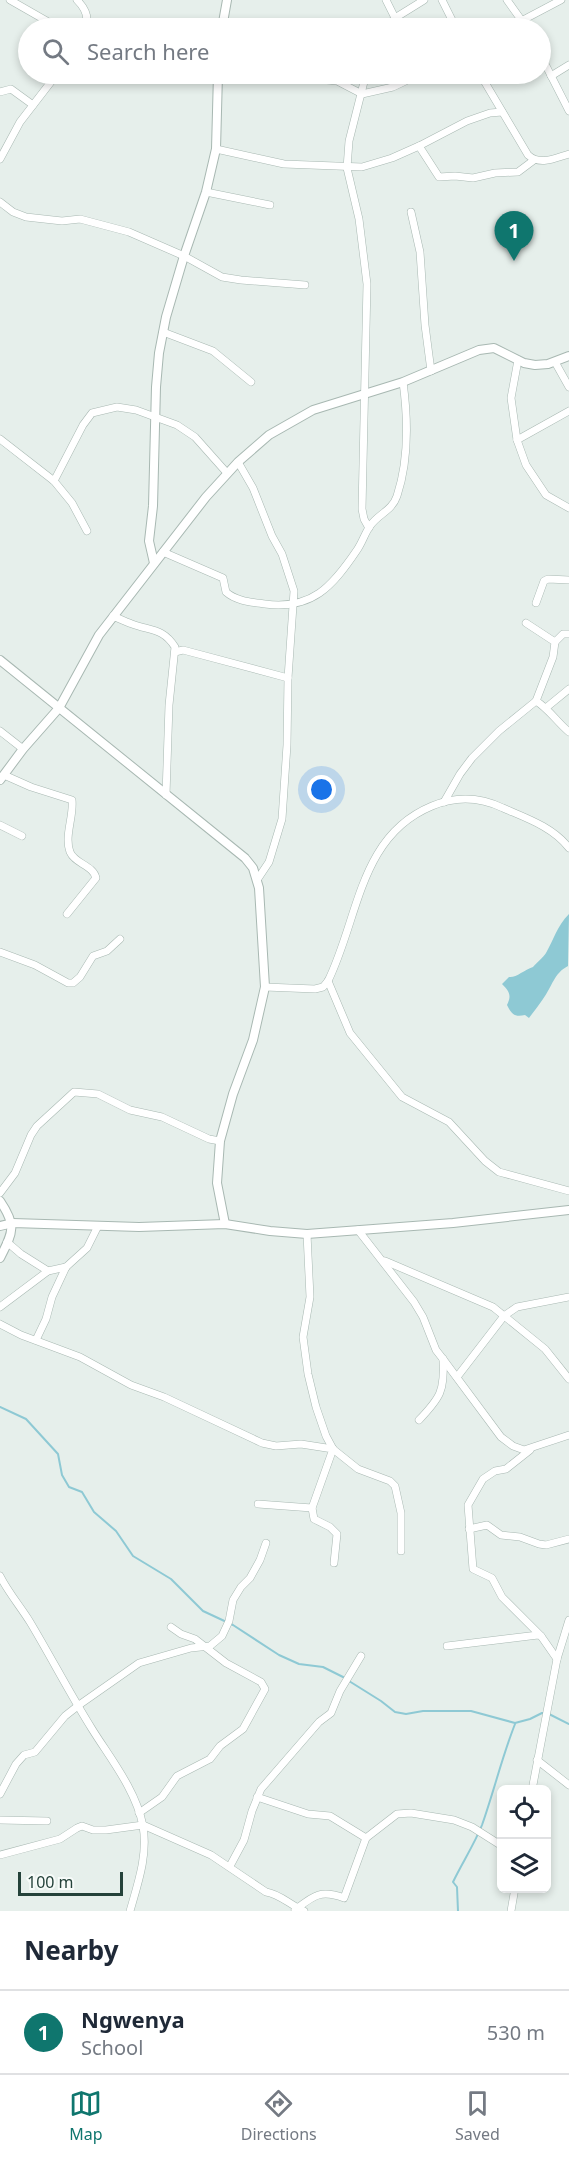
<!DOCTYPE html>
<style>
:root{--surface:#fff;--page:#f6f6f7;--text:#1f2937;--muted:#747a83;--line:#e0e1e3;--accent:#0f766e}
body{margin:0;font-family:"Noto Sans",sans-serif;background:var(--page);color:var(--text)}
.controls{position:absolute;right:18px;bottom:18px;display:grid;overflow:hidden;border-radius:9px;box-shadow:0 3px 9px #0003}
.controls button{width:54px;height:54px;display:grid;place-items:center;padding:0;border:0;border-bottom:2px solid var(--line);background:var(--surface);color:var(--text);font:30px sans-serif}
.scale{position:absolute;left:18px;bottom:15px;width:105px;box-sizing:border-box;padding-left:6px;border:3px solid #24423a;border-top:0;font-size:16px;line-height:21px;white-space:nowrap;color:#24423a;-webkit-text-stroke:4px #f7fbf9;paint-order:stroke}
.you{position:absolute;left:322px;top:790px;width:21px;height:21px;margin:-15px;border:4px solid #fff;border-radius:50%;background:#1a73e8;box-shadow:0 0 0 9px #1a73e833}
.badge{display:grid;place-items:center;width:39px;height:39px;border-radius:50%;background:var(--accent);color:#fff;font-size:20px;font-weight:700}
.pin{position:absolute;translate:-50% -50px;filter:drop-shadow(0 2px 3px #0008)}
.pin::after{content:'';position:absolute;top:32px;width:21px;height:18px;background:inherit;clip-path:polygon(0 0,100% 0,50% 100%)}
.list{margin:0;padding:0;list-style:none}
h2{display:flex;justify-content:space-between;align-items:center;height:78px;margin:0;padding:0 24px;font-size:26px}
h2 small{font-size:20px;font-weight:400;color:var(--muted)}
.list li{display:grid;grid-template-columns:39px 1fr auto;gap:18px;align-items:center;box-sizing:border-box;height:84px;padding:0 24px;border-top:2px solid var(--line)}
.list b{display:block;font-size:22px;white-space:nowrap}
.list p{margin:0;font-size:20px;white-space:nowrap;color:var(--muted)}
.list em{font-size:20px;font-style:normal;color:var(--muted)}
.icon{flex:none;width:33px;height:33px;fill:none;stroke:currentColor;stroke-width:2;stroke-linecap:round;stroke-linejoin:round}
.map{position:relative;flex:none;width:569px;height:1911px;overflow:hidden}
.search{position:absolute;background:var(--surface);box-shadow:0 3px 9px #0003;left:18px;right:18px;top:18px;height:66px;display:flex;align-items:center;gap:15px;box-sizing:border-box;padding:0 21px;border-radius:33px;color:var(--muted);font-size:22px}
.sheet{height:162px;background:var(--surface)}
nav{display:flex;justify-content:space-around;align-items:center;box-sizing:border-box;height:84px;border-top:2px solid var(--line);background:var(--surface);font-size:16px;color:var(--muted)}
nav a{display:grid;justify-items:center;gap:3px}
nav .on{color:var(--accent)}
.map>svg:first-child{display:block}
.water{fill:#8ec9d4}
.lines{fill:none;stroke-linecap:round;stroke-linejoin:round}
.stream{stroke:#8ec9d4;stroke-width:2}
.minor-casing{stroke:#a8b8b2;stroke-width:8}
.tertiary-casing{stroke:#a8b8b2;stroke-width:10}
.minor{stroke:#fff;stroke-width:7}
.tertiary{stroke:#fff;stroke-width:8}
</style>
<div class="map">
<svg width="569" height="1911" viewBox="0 0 569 1911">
<rect width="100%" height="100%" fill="#e6efeb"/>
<path class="water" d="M569,914L568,966C554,973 552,987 543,999C539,1005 534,1011 529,1018L525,1015C515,1017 512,1015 507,1005C512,995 509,991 502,984L509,977C516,978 524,970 533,967C537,962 543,958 546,953C554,939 557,926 569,914Z"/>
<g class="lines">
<g class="stream">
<polyline points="0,1407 26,1419 58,1454 62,1475 69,1487 82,1492 94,1512 116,1531 133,1556 171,1579 203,1611 233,1625 279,1655 299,1664 323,1667 345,1678"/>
<polyline points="349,1681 381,1701 395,1712 406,1714 423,1711 471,1711 515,1723 530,1719 542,1713 547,1713 569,1724"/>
<path d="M458,1911L457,1887L453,1882C462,1863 474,1845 482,1825C494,1791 502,1757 515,1724"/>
</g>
<g class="minor-casing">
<g id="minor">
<polyline points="10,0 59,28"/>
<path d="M77,0C85,8 90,17 85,28"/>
<polyline points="386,0 395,18"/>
<polyline points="442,0 456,28"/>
<polyline points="507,0 527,28"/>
<polyline points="523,20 561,0"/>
<polyline points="386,28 395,18 424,0"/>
<polyline points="540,54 569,111"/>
<polyline points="320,74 327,80 337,81 362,94 393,87 420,74"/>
<polyline points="366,74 349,141 347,168 359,219 367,284 362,509 364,519 369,528"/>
<path d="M480,74L528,155C540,166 555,158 569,154"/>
<polyline points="551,76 569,65"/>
<polyline points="0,92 11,89 33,105"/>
<polyline points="419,146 439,177 455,176 473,178 495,173 518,172 534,160"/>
<polyline points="216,149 284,164 362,167 392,158 419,146 467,121 490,113 502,112"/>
<polyline points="0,159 20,122 57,74"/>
<polyline points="206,192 270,205"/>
<polyline points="0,202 13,212 26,217 62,221 80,219 129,232 184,256 222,277 241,280 305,285"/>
<polyline points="411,212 420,252 425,325 431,371"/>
<polyline points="163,332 213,351 251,382"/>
<polyline points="518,360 511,398 517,440 526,465 546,495 569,508"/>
<polyline points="555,362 569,387"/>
<polyline points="0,439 54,481 72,503 87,531"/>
<polyline points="517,440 569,411"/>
<polyline points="238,462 253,488 272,536 282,554 294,591 288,678 287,745 282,819 269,862 257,880"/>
<polyline points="54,481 83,425 92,413 117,407 136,410 177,425 195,437 227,473"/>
<path d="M163,552L223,578L226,592C236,601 251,602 265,604C312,610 332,587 357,550C362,543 365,533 370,526C378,514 392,511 397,496C409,460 408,419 403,382"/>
<polyline points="536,603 544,581 548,579 569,580"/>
<path d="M113,616C120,619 126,622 132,624C151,631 163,628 175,647L169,705L166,795"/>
<polyline points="555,642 563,634 569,634"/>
<polyline points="175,652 183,650 288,678"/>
<path d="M536,701C549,709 557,722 569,732"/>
<polyline points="547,707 569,689"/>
<polyline points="0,731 23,749"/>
<path d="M4,775L31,787L72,800C74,816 64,836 70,852C75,864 93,865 96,878L67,914"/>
<polyline points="444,802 460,774 472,758 499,731 536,701 553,657 555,642 526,623"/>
<polyline points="0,825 22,836"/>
<polyline points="0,952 35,965 68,983 73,983 80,977 93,956 107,951 120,939"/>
<polyline points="328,981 350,1033 402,1097 449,1122 485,1161 499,1172 569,1191"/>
<path d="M265,987L315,989L323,987L328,981C359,918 359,836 432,806C456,796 480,797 503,808C526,818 553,827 569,848"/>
<polyline points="0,1193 15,1173 31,1135 37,1126 74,1092 98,1094 130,1110 162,1117 209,1139 220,1141"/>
<polyline points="358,1230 414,1302 423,1317 436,1350 443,1359 501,1437 513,1446 524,1450 569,1435"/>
<polyline points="307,1234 310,1297 303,1337 308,1374 316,1407 326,1436 333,1449 358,1469 390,1481 395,1486 401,1513 401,1551"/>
<polyline points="7,1242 21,1254 48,1271"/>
<polyline points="385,1261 493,1307 545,1349 569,1379"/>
<polyline points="0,1307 48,1271 66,1267"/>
<polyline points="0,1324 21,1335 80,1357 131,1385 164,1397 262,1443 276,1446 301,1444 333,1449 312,1508 314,1519 330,1527 337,1534 334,1563"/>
<polyline points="36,1340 46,1319 52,1297 66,1267 87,1248 98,1226"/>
<polyline points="457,1377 504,1316 517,1307 569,1297"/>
<path d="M419,1420C440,1398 445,1391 443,1359"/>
<polyline points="530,1450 506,1469 495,1471 483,1479 468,1505 473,1569 492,1578 502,1597 541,1636"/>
<polyline points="258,1504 312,1508"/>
<polyline points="469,1529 487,1525 501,1535 520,1537 539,1544 546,1545 569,1539"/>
<path d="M0,1576C8,1592 20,1606 30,1622C51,1657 70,1694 92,1729C110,1758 136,1790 143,1826C148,1855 138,1883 130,1911"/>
<polyline points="447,1646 538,1635 541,1636 557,1659"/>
<polyline points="537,1760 569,1785"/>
<polyline points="532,1790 557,1659 569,1620"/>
<polyline points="0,1794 16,1764 24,1755 35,1752 65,1716 79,1705 139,1663 191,1648 210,1646 222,1636 229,1621 233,1600 241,1587 250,1578 260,1560 266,1543"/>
<polyline points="257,1797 308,1814 330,1816 366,1838"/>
<polyline points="139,1813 162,1797 177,1776 210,1759 220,1746 243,1729 265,1689 261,1682 226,1663 195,1639 181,1634 171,1627"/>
<polyline points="0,1820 47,1821"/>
<path d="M0,1855L60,1839L77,1828L82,1826L93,1830H106L143,1825L211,1855L266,1892C280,1894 290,1905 304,1911"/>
<polyline points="230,1866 244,1840 252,1811 261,1789 319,1722 331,1713 340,1691 361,1656"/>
<path d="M295,1910C313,1896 320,1889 344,1898L366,1838L397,1814L411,1813L454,1820L472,1827L502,1846"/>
<polyline points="511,1911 515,1888"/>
</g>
</g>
<g class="tertiary-casing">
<g id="tertiary">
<polyline points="222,28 227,0"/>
<polyline points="154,563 149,541 153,506 156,387 159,353 166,317 184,256 206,192 216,149 218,74"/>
<polyline points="0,660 245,858 253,868 259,888 265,987 253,1040 233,1094 220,1141 217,1183 225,1224"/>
<polyline points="0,780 23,749 59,708 99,635 206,497 238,462 269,435 313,410 403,382 479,350 494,348 524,363 535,365 548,364 569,356"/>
<path d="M0,1201C17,1226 13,1232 0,1258"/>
<polyline points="0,1226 13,1223 139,1227 225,1224 270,1231 307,1234 453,1223 569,1210"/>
</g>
</g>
<use href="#minor" class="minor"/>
<use href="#tertiary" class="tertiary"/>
</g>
</svg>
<div class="controls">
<button><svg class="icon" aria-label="locate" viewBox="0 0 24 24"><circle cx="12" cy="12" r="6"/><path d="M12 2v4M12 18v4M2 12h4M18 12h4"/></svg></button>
<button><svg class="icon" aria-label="layers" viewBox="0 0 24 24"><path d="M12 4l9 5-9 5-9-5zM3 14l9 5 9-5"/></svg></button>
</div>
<div class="scale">100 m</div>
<div class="you"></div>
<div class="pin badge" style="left:514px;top:261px">1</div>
<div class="search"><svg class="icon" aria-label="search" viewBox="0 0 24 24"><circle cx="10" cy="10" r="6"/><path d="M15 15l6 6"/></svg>Search here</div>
</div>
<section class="sheet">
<h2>Nearby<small></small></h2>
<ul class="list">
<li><span class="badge">1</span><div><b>Ngwenya</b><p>School</p></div><em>530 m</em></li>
</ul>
</section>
<nav>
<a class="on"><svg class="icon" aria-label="map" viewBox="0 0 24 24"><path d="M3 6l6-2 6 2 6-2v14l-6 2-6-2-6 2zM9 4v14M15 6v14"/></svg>Map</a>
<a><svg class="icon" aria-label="directions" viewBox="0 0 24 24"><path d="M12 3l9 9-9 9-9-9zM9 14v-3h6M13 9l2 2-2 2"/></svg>Directions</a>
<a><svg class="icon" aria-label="saved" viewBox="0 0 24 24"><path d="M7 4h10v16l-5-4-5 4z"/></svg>Saved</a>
</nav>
